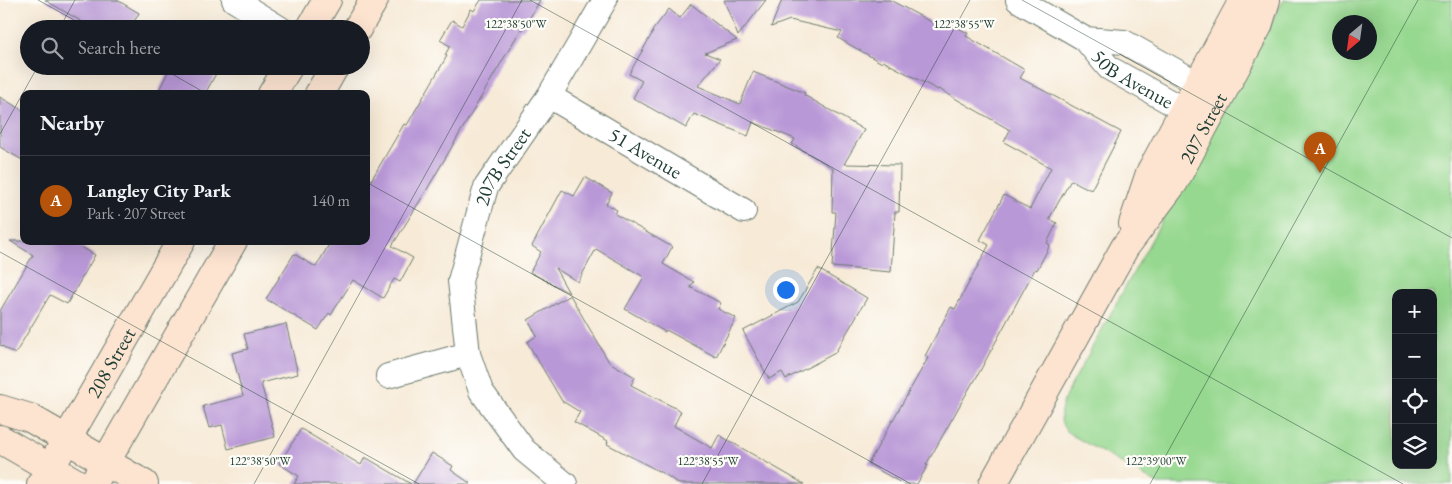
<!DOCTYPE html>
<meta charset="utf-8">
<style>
:root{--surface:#171b24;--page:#20242c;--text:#f1f3f6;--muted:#9ea1a6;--line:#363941;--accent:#b45309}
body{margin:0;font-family:"EB Garamond",serif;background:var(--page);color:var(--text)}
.controls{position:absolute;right:15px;bottom:15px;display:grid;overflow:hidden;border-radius:10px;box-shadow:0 5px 20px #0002}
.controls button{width:45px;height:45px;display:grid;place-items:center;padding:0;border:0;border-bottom:1px solid var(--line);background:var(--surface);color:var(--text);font:25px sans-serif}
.compass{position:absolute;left:1332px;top:15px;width:45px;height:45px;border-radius:50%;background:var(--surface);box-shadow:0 5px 20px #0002;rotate:209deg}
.you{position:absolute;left:785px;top:289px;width:18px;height:18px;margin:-12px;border:4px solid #fff;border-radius:50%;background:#1a73e8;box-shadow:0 0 0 8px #1a73e833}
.badge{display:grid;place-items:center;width:32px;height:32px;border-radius:50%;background:var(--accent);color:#fff;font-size:16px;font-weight:700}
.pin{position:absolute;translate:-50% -41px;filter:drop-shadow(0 1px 2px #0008)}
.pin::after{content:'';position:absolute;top:26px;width:18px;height:15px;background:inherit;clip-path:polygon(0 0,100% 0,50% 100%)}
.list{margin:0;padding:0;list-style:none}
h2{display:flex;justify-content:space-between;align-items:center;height:65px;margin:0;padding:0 20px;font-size:21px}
h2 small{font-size:16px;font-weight:400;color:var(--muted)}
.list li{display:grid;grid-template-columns:32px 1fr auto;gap:15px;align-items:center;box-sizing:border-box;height:90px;padding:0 20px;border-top:1px solid var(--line)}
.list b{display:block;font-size:19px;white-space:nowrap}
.list p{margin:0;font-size:16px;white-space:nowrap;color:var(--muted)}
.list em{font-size:16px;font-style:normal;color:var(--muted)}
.icon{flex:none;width:28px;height:28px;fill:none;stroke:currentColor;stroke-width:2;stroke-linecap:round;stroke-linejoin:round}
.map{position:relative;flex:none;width:1452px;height:484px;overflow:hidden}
.search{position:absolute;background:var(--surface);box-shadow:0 5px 20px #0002;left:20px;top:20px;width:350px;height:55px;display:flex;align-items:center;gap:12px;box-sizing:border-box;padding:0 18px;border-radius:28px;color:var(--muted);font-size:19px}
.panel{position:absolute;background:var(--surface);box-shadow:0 5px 20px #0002;left:20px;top:90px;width:350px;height:155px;border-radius:10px}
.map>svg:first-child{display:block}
.green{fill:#96d88f;stroke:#5a8a62;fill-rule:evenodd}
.building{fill:#b998d7}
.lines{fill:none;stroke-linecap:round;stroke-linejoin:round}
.street-casing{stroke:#6b7a6d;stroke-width:26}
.secondary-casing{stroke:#6b7a6d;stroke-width:30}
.street{stroke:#fff;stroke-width:24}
.secondary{stroke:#fde4d1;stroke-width:28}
.ticks{fill:none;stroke:#1f3d34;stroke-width:1;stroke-opacity:0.45}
.labels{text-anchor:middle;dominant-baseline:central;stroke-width:4.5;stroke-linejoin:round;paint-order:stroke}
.street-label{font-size:20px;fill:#1f3d34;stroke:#fdfcf7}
.ticks-label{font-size:12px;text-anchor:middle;fill:#1f3d34;stroke:#fdfcf7;stroke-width:4.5;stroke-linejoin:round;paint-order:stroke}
</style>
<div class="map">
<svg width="1452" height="484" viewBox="0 0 1452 484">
<rect width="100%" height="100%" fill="#fdfcf7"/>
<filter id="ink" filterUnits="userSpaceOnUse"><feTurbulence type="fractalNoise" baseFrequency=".02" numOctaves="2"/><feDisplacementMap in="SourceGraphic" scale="10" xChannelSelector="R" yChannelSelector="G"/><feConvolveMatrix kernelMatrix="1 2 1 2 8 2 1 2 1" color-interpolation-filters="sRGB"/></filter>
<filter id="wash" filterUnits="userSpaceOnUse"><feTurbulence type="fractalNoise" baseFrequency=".0096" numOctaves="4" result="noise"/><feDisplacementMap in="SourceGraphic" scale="20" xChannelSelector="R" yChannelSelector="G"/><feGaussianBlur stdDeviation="1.12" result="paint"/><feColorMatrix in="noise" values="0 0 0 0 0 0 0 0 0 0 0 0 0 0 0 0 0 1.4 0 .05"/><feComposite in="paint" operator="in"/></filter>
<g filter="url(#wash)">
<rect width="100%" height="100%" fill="#f7ead7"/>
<path class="green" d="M1284,0H1452V484H1158L1070,434C1055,422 1061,406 1068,391ZM1340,22H1370V52H1340ZM1396,293H1433V465H1396Z"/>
<g id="blocks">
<g class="building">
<polygon points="45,0 117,0 139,13 130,29 94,29"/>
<polygon points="481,0 540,0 523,30 521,29 426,191 392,246 413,258 400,282 394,279 383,298 353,280 331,315 329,313 318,330 266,299 294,254 316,267 331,241 366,241 366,189 404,124 407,125 447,56 445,55 450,46 440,40 452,20 462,26 471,9 474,11"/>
<polygon points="724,0 766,0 738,36"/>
<polygon points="782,0 890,0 939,26 942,20 968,33 966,36 1025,70 1020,78 1121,132 1091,190 1071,180 1049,219 1057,223 1047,243 1050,245 1037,270 1035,269 974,382 973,382 926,465 928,465 917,484 903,484 868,464 928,358 925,356 951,307 955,309 989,245 980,240 1004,195 1030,209 1051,168 1004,142 1010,130 939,89 938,90 883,61 882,63 838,38 842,32 790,20 771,27"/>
<polygon points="691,4 737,40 705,53 720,59 698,86 740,104 753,72 805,93 804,95 864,130 844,164 900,165 899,212 895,212 891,272 832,267 836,212 832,212 833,168 792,144 795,139 753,122 748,136 694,114 686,128 633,98 642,81 629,74 653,32 652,31 669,9 680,18"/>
<polygon points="171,66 220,66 205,94 157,94"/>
<polygon points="0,97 24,111 24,161 0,147"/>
<polygon points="585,177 612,193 606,204 617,210 615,214 672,247 663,264 694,282 690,287 721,303 718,309 736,318 716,357 666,330 665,332 625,309 644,277 596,249 578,282 555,268 569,293 530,272 541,252 532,246 562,190 574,196"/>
<polygon points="10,241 71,241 95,255 67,304 50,295 15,354 0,345 0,311 33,255"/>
<polygon points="818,269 867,298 835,353 786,379 782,372 769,379 743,331 798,302"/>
<polygon points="570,295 609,362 635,377 631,385 681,411 674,426 712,448 719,435 804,484 679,484 666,475 607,444 608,441 574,422 580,412 562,401 527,342 537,336 528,320"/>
<polygon points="286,324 298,374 261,383 275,437 228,449 222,425 209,428 203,406 243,396 232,353 248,349 244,334"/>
<polygon points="301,429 361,465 365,457 411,484 294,484 299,476 279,464"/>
<polygon points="432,453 453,466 451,470 471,484 413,484"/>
</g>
</g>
</g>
<g filter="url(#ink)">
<use href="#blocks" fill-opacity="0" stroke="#6b7a6d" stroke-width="1"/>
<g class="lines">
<g class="street-casing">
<g id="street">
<polyline points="234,0 281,29"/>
<path id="s1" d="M1018,0L1085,39L1109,68L1152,92L1184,110L1213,109L1199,84L1124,42L1085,39"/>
<path id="s2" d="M549,96L744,211"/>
<polyline points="388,376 468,354"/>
<path id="s3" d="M565,484L524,450L481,391L468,354L460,281L486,187L549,96L605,0"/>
</g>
</g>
<g class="secondary-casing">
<g id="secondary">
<polyline points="310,29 327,0"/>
<polyline points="357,29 374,0"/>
<polyline points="272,94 289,66"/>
<polyline points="319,94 335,66"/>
<polyline points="1133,224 1150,173 1239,8 1247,0"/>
<polyline points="0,409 30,418 144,484"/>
<polyline points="0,439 78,484"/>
<path id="s4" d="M41,484L181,241"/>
<polyline points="93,484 233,241"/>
<path id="s5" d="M993,484L1125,247L1174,182L1258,26L1266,0"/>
</g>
</g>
<use href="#street" class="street"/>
<use href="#secondary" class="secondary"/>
</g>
</g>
<path class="ticks" d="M38,0L90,29M530,0L1403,484M1022,0L1452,238M59,29L75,0M158,66L207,94M0,134L38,66M366,182L911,484M0,252L419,484M254,484L522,0M702,484L970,0M1150,484L1418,0"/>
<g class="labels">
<g class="street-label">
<text stroke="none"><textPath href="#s1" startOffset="141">50B Avenue</textPath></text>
<text stroke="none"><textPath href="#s5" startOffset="414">207 Street</textPath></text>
<text stroke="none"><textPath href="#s2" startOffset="112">51 Avenue</textPath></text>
<text stroke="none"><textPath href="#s3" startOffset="362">207B Street</textPath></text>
<text stroke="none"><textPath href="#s4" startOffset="140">208 Street</textPath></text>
</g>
</g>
<g class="ticks-label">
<text x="516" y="28">122°38'50"W</text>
<text x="964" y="28">122°38'55"W</text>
<text x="260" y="465">122°38'50"W</text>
<text x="708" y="465">122°38'55"W</text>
<text x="1156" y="465">122°39'00"W</text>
</g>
</svg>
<div class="controls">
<button>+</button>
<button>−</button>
<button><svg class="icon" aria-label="locate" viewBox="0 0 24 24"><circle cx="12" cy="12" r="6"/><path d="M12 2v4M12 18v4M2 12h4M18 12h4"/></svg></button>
<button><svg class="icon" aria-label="layers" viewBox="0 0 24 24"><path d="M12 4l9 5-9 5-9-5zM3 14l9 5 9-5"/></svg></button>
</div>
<svg class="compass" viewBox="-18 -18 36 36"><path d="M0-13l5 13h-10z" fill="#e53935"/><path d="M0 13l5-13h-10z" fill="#9ea1a6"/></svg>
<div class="you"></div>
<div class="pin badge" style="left:1320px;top:173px">A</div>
<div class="search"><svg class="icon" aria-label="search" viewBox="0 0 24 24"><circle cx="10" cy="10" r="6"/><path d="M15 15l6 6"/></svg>Search here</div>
<section class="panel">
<h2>Nearby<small></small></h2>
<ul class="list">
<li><span class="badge">A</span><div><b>Langley City Park</b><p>Park · 207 Street</p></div><em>140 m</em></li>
</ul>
</section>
</div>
